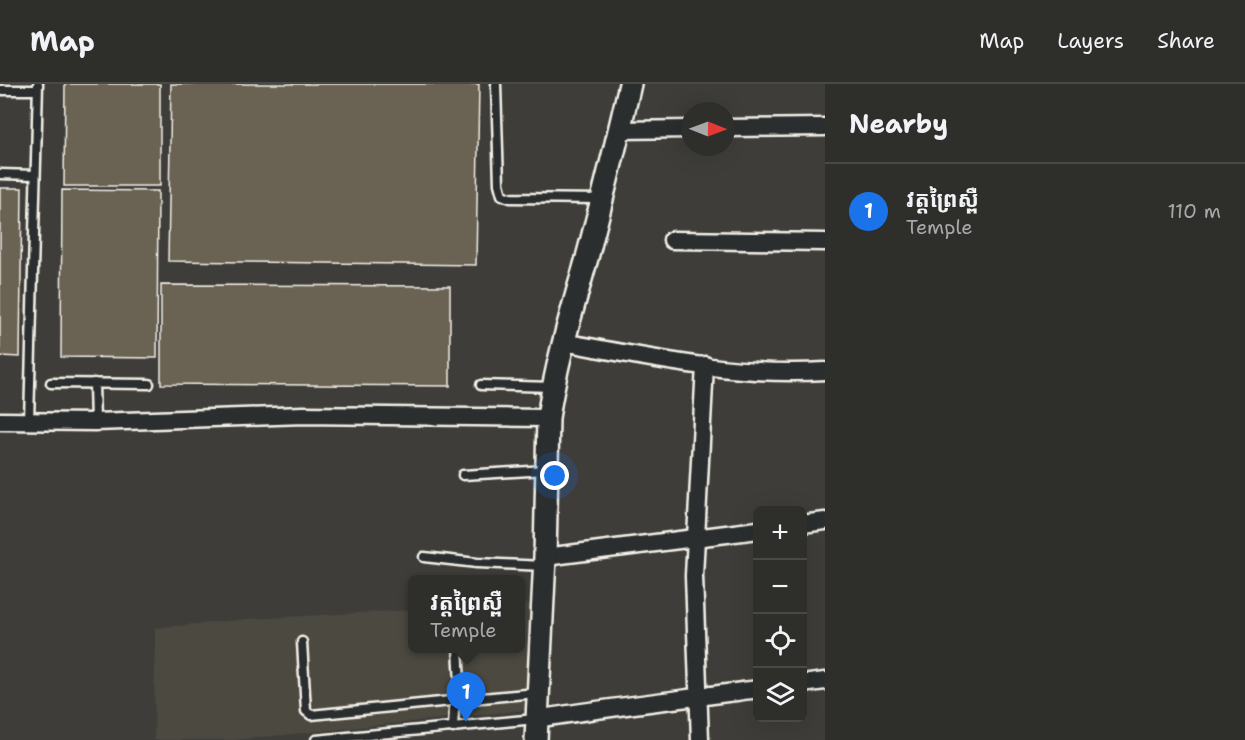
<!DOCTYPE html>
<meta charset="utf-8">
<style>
:root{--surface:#2e2e2b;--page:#3a3a37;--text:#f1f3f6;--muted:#a7a8a9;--line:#494a47;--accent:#1a73e8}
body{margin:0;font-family:"Shantell Sans","Noto Sans Khmer",sans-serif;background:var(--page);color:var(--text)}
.controls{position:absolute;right:18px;bottom:18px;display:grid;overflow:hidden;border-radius:9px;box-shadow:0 6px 24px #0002}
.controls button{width:54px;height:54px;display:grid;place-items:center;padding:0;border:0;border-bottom:2px solid var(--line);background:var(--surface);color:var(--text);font:30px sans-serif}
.compass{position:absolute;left:681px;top:18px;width:54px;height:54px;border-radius:50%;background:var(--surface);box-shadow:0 6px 24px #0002;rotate:91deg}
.you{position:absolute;left:555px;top:392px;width:21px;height:21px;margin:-15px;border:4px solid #fff;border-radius:50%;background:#1a73e8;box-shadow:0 0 0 9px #1a73e833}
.badge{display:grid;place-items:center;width:39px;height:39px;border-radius:50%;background:var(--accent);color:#fff;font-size:20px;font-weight:700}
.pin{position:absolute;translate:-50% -50px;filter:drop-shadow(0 2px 3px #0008)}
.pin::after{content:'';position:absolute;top:32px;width:21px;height:18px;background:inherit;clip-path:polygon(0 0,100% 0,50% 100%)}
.popup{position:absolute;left:408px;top:491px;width:117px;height:78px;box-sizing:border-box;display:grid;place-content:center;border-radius:9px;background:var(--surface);filter:drop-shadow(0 2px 4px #0005);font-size:20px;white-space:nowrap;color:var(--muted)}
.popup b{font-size:22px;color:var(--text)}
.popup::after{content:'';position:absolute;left:50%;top:100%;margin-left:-12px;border:12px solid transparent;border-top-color:var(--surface)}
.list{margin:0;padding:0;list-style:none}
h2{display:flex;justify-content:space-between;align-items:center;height:78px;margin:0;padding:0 24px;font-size:26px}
h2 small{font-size:20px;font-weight:400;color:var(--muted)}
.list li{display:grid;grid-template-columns:39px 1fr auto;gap:18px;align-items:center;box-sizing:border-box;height:96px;padding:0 24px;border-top:2px solid var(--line)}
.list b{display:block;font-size:22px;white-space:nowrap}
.list p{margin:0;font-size:20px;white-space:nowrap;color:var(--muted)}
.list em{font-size:20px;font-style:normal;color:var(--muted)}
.icon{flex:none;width:33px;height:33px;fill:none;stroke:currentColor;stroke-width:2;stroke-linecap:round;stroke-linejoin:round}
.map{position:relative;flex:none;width:825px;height:656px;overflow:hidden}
header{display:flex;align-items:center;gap:36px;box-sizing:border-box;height:84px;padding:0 30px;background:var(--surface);border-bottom:2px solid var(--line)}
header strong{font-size:28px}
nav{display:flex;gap:33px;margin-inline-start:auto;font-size:21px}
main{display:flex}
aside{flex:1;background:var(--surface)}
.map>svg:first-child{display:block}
.built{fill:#4c4841}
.building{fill:#6b6353;stroke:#f4f1e8;stroke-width:1.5}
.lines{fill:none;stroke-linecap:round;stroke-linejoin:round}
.service-casing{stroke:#f4f1e8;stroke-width:13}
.minor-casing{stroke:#f4f1e8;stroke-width:21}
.tertiary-casing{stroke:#f4f1e8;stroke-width:26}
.service{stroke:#2a2d2e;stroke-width:8}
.minor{stroke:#2a2d2e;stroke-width:16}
.tertiary{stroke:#2a2d2e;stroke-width:21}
</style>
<header>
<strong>Map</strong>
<nav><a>Map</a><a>Layers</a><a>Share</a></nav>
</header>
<main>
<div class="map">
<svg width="825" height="656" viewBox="0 0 825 656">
<rect width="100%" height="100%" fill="#3e3d39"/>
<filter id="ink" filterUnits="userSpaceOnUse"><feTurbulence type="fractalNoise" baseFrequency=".0167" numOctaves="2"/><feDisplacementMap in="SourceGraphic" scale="12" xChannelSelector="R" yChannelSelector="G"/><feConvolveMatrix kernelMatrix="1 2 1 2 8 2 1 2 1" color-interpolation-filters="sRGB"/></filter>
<g filter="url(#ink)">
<polygon class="built" points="532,519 526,626 235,656 154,656 155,544 247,535 412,526 412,564 520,564 520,520"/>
<g class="building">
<polygon points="65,0 160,0 160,102 64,102"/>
<polygon points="171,0 479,0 476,181 168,177"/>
<polygon points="0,104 22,104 20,273 0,272"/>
<polygon points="62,106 158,107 157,274 61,273"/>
<polygon points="161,201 450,202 450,302 161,300"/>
</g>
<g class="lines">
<g class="service-casing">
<g id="service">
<polyline points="496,1 499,100 502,111 510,114 602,115"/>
<polyline points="0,6 37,6"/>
<polyline points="0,90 35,91"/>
<polyline points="51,299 149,300"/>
<polyline points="94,299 95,338"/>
<polyline points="481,301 552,303"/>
<polyline points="29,338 38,0"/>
<polyline points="463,391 546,386"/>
<polyline points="424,473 477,479 544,482"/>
<polyline points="302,558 306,627 311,631 461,616 458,564"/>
<polyline points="453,644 454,625 461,616 537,609"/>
<polyline points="316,656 536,635"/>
</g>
</g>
<g class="minor-casing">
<g id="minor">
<polyline points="726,44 825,43"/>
<polyline points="620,46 690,45"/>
<polyline points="672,156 825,158"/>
<path d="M563,258C649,274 738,293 825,287"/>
<polyline points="0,337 95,338 303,331 548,334"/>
<polyline points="802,440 825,437"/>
<polyline points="545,473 758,446"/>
<polyline points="802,600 825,597"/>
<path d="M536,635C610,623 684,615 758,605"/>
<polyline points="700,656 694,492 705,281"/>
</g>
</g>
<g class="tertiary-casing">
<path id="tertiary" d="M536,656L545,473L548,334C556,279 572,227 587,174C602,116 617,58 630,0"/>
</g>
<use href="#service" class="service"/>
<use href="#minor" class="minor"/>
<use href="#tertiary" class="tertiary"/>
</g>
</g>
</svg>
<div class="controls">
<button>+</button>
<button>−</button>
<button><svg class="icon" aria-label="locate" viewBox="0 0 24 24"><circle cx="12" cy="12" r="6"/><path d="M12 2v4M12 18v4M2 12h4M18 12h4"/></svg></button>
<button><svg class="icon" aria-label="layers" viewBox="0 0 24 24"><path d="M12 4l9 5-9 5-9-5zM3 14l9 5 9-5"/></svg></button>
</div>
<svg class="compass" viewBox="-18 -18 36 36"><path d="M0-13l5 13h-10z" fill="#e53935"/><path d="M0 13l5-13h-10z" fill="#a7a8a9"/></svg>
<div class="you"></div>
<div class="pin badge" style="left:466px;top:638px">1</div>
<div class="popup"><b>វត្តព្រៃស្ពឺ</b>Temple</div>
</div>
<aside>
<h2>Nearby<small></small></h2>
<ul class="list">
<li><span class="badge">1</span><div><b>វត្តព្រៃស្ពឺ</b><p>Temple</p></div><em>110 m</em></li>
</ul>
</aside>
</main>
